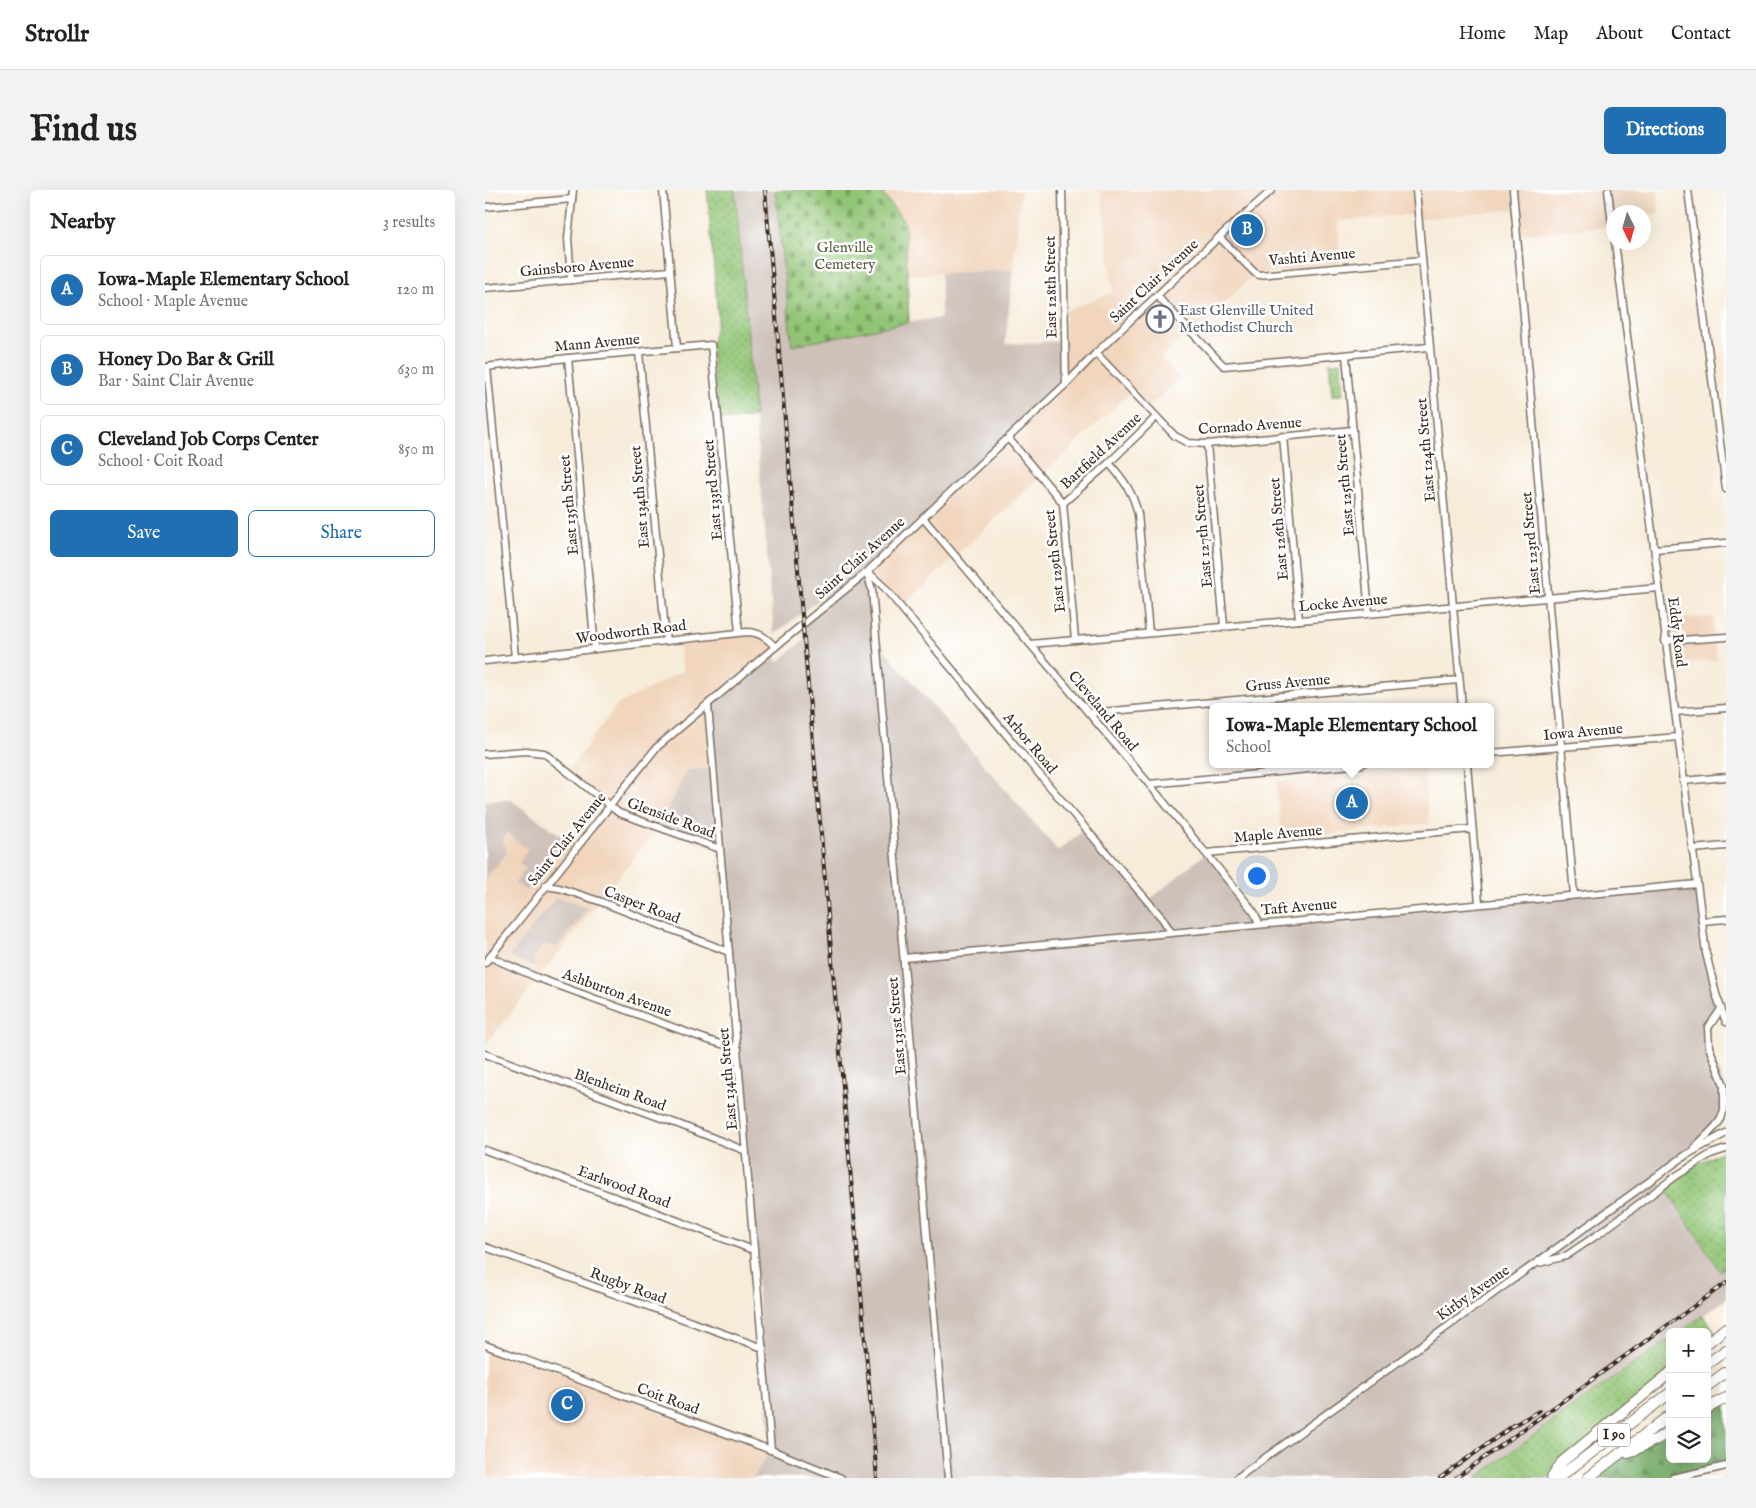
<!DOCTYPE html>
<meta charset="utf-8">
<style>
:root{--surface:#fff;--page:#f2f2f2;--text:#222;--muted:#767676;--line:#e0e0e0;--accent:#1f6fb2}
body{margin:0;font-family:"IM FELL English",serif;background:var(--page);color:var(--text)}
.controls{position:absolute;right:15px;bottom:15px;display:grid;overflow:hidden;border-radius:8px;box-shadow:0 5px 20px #0002}
.controls button{width:45px;height:45px;display:grid;place-items:center;padding:0;border:0;border-bottom:1px solid var(--line);background:var(--surface);color:var(--text);font:25px sans-serif}
.compass{position:absolute;left:1121px;top:15px;width:45px;height:45px;border-radius:50%;background:var(--surface);box-shadow:0 5px 20px #0002;rotate:175deg}
.you{position:absolute;left:771px;top:685px;width:18px;height:18px;margin:-12px;border:4px solid #fff;border-radius:50%;background:#1a73e8;box-shadow:0 0 0 8px #1a73e833}
.badge{display:grid;place-items:center;width:32px;height:32px;border-radius:50%;background:var(--accent);color:#fff;font-size:16px;font-weight:700}
.pin{position:absolute;translate:-50% -50%;border:2px solid #fff;box-shadow:0 1px 5px #0006}
.popup{position:absolute;left:724px;top:513px;width:285px;height:65px;box-sizing:border-box;display:grid;place-content:center;border-radius:8px;background:var(--surface);filter:drop-shadow(0 1px 4px #0005);font-size:16px;white-space:nowrap;color:var(--muted)}
.popup b{font-size:19px;color:var(--text)}
.popup::after{content:'';position:absolute;left:50%;top:100%;margin-left:-10px;border:10px solid transparent;border-top-color:var(--surface)}
.list{margin:0;padding:0;list-style:none}
h2{display:flex;justify-content:space-between;align-items:center;height:65px;margin:0;padding:0 20px;font-size:21px}
h2 small{font-size:16px;font-weight:400;color:var(--muted)}
.list li{display:grid;grid-template-columns:32px 1fr auto;gap:15px;align-items:center;box-sizing:border-box;height:70px;margin:0 10px 10px;padding:0 10px;border:1px solid var(--line);border-radius:8px}
.list b{display:block;font-size:19px;white-space:nowrap}
.list p{margin:0;font-size:16px;white-space:nowrap;color:var(--muted)}
.list em{font-size:16px;font-style:normal;color:var(--muted)}
.actions{display:flex;gap:10px;padding:15px 20px}
.actions a{flex:1;padding:11px 0;border:1px solid var(--accent);border-radius:8px;text-align:center;font-size:18px;color:var(--accent)}
.actions .main{background:var(--accent);color:#fff}
.icon{flex:none;width:28px;height:28px;fill:none;stroke:currentColor;stroke-width:2;stroke-linecap:round;stroke-linejoin:round}
.map{position:relative;flex:none;width:1241px;height:1288px;overflow:hidden;border-radius:8px}
header{display:flex;align-items:center;gap:30px;box-sizing:border-box;height:70px;padding:0 25px;background:var(--surface);border-bottom:1px solid var(--line)}
header strong{font-size:24px}
nav{display:flex;gap:28px;margin-inline-start:auto;font-size:18px}
.intro{display:flex;align-items:center;justify-content:space-between;box-sizing:border-box;height:120px;padding:0 30px}
h1{margin:0;font-size:35px}
.button{padding:12px 22px;border-radius:8px;background:var(--accent);color:#fff;font-size:18px;font-weight:700}
main{display:flex;gap:30px;padding:0 30px}
aside{flex:1;background:var(--surface);border-radius:8px;box-shadow:0 5px 20px #0002}
.map>svg:first-child{display:block}
.built{fill:#f1d5bd}
.industrial{fill:#cec1ba}
.grass{fill:url(#grass-dots);stroke:#66774a}
.forest{fill:url(#forest-firs);stroke:#586a42}
.cemetery{fill:url(#cemetery-stones);stroke:#66774a}
.lines{fill:none;stroke-linecap:round;stroke-linejoin:round}
.minor-casing{stroke:#7d6e60;stroke-width:9}
.highway-casing{stroke:#7d6e60;stroke-width:12}
.minor{stroke:#fff;stroke-width:6}
.highway{stroke:#fff;stroke-width:10}
.rail-casing{stroke:#3b2a1e;stroke-width:4}
.rail{stroke:#fff;stroke-width:2;stroke-dasharray:5.5;stroke-linecap:butt}
.labels{text-anchor:middle;dominant-baseline:central;stroke-width:5;stroke-linejoin:round;paint-order:stroke}
.shield{fill:#fff;stroke:#766a62;stroke-width:1}
.shield-label{font-size:14px;font-weight:bold;fill:#3b2a1e}
.park-label{font-size:15px;fill:#59603c;stroke:#fff}
.street-label{font-size:15px;fill:#3b2a1e;stroke:#fff}
.worship-label{font-size:15px;fill:#5b616d;stroke:#fff;text-anchor:start}
</style>
<header>
<strong>Strollr</strong>
<nav><a>Home</a><a>Map</a><a>About</a><a>Contact</a></nav>
</header>
<div class="intro"><h1>Find us</h1><a class="button">Directions</a></div>
<main>
<aside>
<h2>Nearby<small>3 results</small></h2>
<ul class="list">
<li><span class="badge">A</span><div><b>Iowa-Maple Elementary School</b><p>School · Maple Avenue</p></div><em>120 m</em></li>
<li><span class="badge">B</span><div><b>Honey Do Bar &amp; Grill</b><p>Bar · Saint Clair Avenue</p></div><em>630 m</em></li>
<li><span class="badge">C</span><div><b>Cleveland Job Corps Center</b><p>School · Coit Road</p></div><em>850 m</em></li>
</ul>
<div class="actions"><a class="main">Save</a><a>Share</a></div>
</aside>
<div class="map">
<svg width="1241" height="1288" viewBox="0 0 1241 1288">
<defs>
<pattern id="grass-dots" width="8" height="8" patternUnits="userSpaceOnUse" patternTransform="scale(1.25)"><rect width="8" height="8" fill="#91c475"/><path d="M2 2h.1M6 6h.1" fill="none" stroke="#789f5f" stroke-width="1.8" stroke-linecap="round"/></pattern>
<pattern id="forest-firs" width="22" height="20" patternUnits="userSpaceOnUse" patternTransform="scale(1.25)"><rect width="22" height="20" fill="#74aa66"/><path d="M5 1l3.5 6h-7zM16 11l3.5 6h-7z" fill="#608b53"/></pattern>
<pattern id="cemetery-stones" width="16" height="16" patternUnits="userSpaceOnUse" patternTransform="scale(1.25)"><rect width="16" height="16" fill="#91c475"/><path d="M2 7V4a2 2 0 0 1 4 0v3zM10 15v-3a2 2 0 0 1 4 0v3z" fill="#789f5f"/></pattern>
</defs>
<rect width="100%" height="100%" fill="#fff"/>
<filter id="ink" filterUnits="userSpaceOnUse"><feTurbulence type="fractalNoise" baseFrequency=".02" numOctaves="2"/><feDisplacementMap in="SourceGraphic" scale="10" xChannelSelector="R" yChannelSelector="G"/><feConvolveMatrix kernelMatrix="1 2 1 2 8 2 1 2 1" color-interpolation-filters="sRGB"/></filter>
<filter id="wash" filterUnits="userSpaceOnUse"><feTurbulence type="fractalNoise" baseFrequency=".0096" numOctaves="4" result="noise"/><feDisplacementMap in="SourceGraphic" scale="20" xChannelSelector="R" yChannelSelector="G"/><feGaussianBlur stdDeviation="1.12" result="paint"/><feColorMatrix in="noise" values="0 0 0 0 0 0 0 0 0 0 0 0 0 0 0 0 0 1.4 0 .05"/><feComposite in="paint" operator="in"/></filter>
<g filter="url(#wash)">
<rect width="100%" height="100%" fill="#f7ecda"/>
<g class="built">
<polygon points="397,0 536,0 528,80 422,85 420,33 397,3"/>
<polygon points="599,0 1172,0 1174,23 1159,25 1158,22 1128,22 1128,36 1032,45 1029,19 933,29 933,24 853,31 855,77 770,84 708,143 706,142 676,167 695,189 662,218 647,201 416,417 382,382 581,194 580,121 628,102 616,1"/>
<polygon points="1228,427 1232,470 1183,474 1178,430"/>
<polygon points="269,442 290,457 228,578 202,580 173,637 0,856 0,611 26,610 92,657 125,617 83,581 132,515 198,481 193,449"/>
<polygon points="938,577 944,633 797,649 791,592"/>
<polygon points="0,1155 286,1260 267,1288 0,1288"/>
</g>
<g class="industrial">
<polygon points="250,0 293,0 424,132 456,128 456,83 528,80 520,154 580,151 581,194 382,382 391,450 573,661 601,638 663,711 721,663 775,733 1212,694 1221,763 1236,819 1223,838 1224,857 1239,895 1236,929 1201,965 1172,986 1234,1081 1241,1077 1241,1109 1195,1142 1185,1142 1185,1149 1083,1220 991,1288 267,1288 286,1260 235,659 173,637 202,580 228,578 223,516 290,457 292,473 319,450 318,434 340,416 337,407 289,445"/>
<polygon points="26,610 84,652 41,701 30,693 41,678 34,673 43,659 22,643 18,649 22,663 2,686 0,693 0,611"/>
<polygon points="71,707 103,718 72,757 58,754 47,770 55,779 24,767"/>
</g>
<g class="grass">
<polygon points="222,0 250,0 270,227 233,230 226,155 233,127"/>
<polygon points="856,172 858,205 847,206 844,173"/>
<polygon points="1241,959 1241,1077 1235,1081 1179,996 1191,986"/>
<polygon points="1218,1125 1232,1144 1222,1153 1222,1142 1195,1142"/>
<polygon points="1185,1149 1185,1183 1117,1239 1067,1288 991,1288 1083,1220"/>
</g>
<polygon class="forest" points="1241,1208 1241,1276 1188,1288 1103,1288 1124,1272 1185,1241 1185,1269 1222,1269 1222,1218"/>
<polygon class="cemetery" points="290,0 397,0 397,3 420,33 424,132 307,156"/>
</g>
<g filter="url(#ink)">
<g class="lines">
<g class="minor-casing">
<g id="minor">
<polyline points="178,0 192,158"/>
<polyline points="577,0 581,194"/>
<polyline points="931,0 977,517"/>
<polyline points="1028,0 1089,705"/>
<polyline points="1123,0 1128,43"/>
<polyline points="1203,0 1241,299"/>
<polyline points="0,17 87,9"/>
<polyline points="734,47 770,83 774,85 937,70"/>
<polyline points="1130,52 1221,763 1231,804 1241,832"/>
<polyline points="86,90 83,48 88,0"/>
<polyline points="0,98 185,81"/>
<polyline points="672,106 739,176 944,157"/>
<polyline points="154,162 181,451"/>
<polyline points="611,163 690,246 703,253 722,254 868,240"/>
<polyline points="861,165 884,423"/>
<polyline points="83,168 110,459"/>
<polyline points="0,177 83,168 226,155 254,442"/>
<polyline points="2,177 30,468"/>
<polyline points="798,246 814,430"/>
<polyline points="523,248 578,313 590,450"/>
<polyline points="722,254 739,436"/>
<path d="M624,273C638,289 648,302 653,324L664,443"/>
<polyline points="578,313 624,273 671,227"/>
<polyline points="438,328 664,594 769,722 774,733"/>
<polyline points="1170,359 1241,353"/>
<polyline points="382,382 387,400 463,1288"/>
<polyline points="383,382 399,397 543,571 677,728 686,742"/>
<polyline points="1180,451 1241,447"/>
<polyline points="545,454 1174,398"/>
<path d="M0,471L262,442C274,442 282,448 290,457"/>
<polyline points="223,516 286,1260"/>
<polyline points="1190,522 1241,518"/>
<polyline points="604,523 974,490"/>
<polyline points="1006,563 1193,547"/>
<polyline points="0,564 41,561 59,563 134,623 235,659"/>
<polyline points="982,574 994,713"/>
<polyline points="1198,591 1241,587"/>
<polyline points="664,594 878,574"/>
<polyline points="1207,659 1241,656"/>
<polyline points="721,663 987,639"/>
<polyline points="60,696 74,698 114,711 244,762"/>
<polyline points="1217,731 1241,729"/>
<polyline points="5,767 53,788 223,850 253,859"/>
<polyline points="419,768 1212,694"/>
<polyline points="0,773 171,558 290,457 382,382 479,289 581,194 611,163 734,47 787,0"/>
<polyline points="0,864 193,934 261,961"/>
<polyline points="1210,957 1230,937 1236,929 1239,920 1239,895 1224,857 1223,838 1236,819"/>
<polyline points="0,960 162,1019 268,1060"/>
<polyline points="0,1057 278,1158"/>
<polyline points="1054,1073 1081,1066 1115,1043 1191,986 1226,964 1241,959"/>
<polyline points="0,1155 286,1260 356,1288"/>
<polyline points="752,1288 1201,965 1241,943"/>
<polyline points="1188,1288 1241,1276"/>
</g>
</g>
<g class="highway-casing">
<g id="highway">
<polyline points="1222,1153 1241,1138"/>
<polyline points="1222,1174 1241,1160"/>
<polyline points="1222,1196 1241,1182"/>
<polyline points="1222,1218 1241,1208"/>
<polyline points="1143,1263 1172,1249 1185,1241"/>
<polyline points="1067,1288 1077,1272 1185,1183"/>
<polyline points="1073,1288 1185,1203"/>
<polyline points="1103,1288 1185,1225"/>
</g>
</g>
<use href="#minor" class="minor"/>
<use href="#highway" class="highway"/>
<g class="rail-casing">
<g id="rail">
<polyline points="280,0 392,1288"/>
<polyline points="955,1288 1029,1235 1054,1221"/>
<polyline points="971,1288 1241,1093"/>
</g>
</g>
<use href="#rail" class="rail"/>
</g>
</g>
<defs>
<g id="church-ring" transform="scale(1.4375)"><circle r="9.5" fill="#fff" stroke="#6b7280" stroke-width="1.5"/><path d="M-1.2-6h2.4v3.5h3.3v2.4h-3.3V6h-2.4V-.1h-3.3v-2.4h3.3Z" fill="#6b7280"/></g>
</defs>
<g fill-rule="evenodd">
<use href="#church-ring" x="675" y="129"/>
</g>
<g class="labels">
<rect class="shield" x="1113" y="1233.5" width="32" height="23" rx="4"/>
<g class="shield-label">
<text x="1129" y="1245">I 90</text>
</g>
<g class="park-label">
<text x="360" y="57">Glenville<tspan x="360" dy="17">Cemetery</tspan></text>
</g>
<g class="street-label">
<text transform="translate(827 67) rotate(-5)">Vashti Avenue</text>
<text transform="translate(92 77) rotate(-5)">Gainsboro Avenue</text>
<text transform="translate(669 91) rotate(-43)">Saint Clair Avenue</text>
<text transform="translate(566 97) rotate(-91)">East 128th Street</text>
<text transform="translate(112 153) rotate(-5)">Mann Avenue</text>
<text transform="translate(765 236) rotate(-4)">Cornado Avenue</text>
<text transform="translate(941 260) rotate(-95)">East 124th Street</text>
<text transform="translate(616 261) rotate(-43)">Bartfield Avenue</text>
<text transform="translate(860 295) rotate(-95)">East 125th Street</text>
<text transform="translate(228 300) rotate(-95)">East 133rd Street</text>
<text transform="translate(155 307) rotate(-95)">East 134th Street</text>
<text transform="translate(84 315) rotate(-95)">East 135th Street</text>
<text transform="translate(794 339) rotate(-95)">East 126th Street</text>
<text transform="translate(718 346) rotate(-95)">East 127th Street</text>
<text transform="translate(1046 353) rotate(-95)">East 123rd Street</text>
<text transform="translate(375 368) rotate(-42)">Saint Clair Avenue</text>
<text transform="translate(570 371) rotate(-96)">East 129th Street</text>
<text transform="translate(858 413) rotate(-5)">Locke Avenue</text>
<text transform="translate(146 442) rotate(-7)">Woodworth Road</text>
<text transform="translate(1192 442) rotate(83)">Eddy Road</text>
<text transform="translate(803 493) rotate(-5)">Gruss Avenue</text>
<text transform="translate(618 521) rotate(50)">Cleveland Road</text>
<text transform="translate(1098 542) rotate(-5)">Iowa Avenue</text>
<text transform="translate(545 553) rotate(50)">Arbor Road</text>
<text transform="translate(186 628) rotate(20)">Glenside Road</text>
<text transform="translate(793 644) rotate(-5)">Maple Avenue</text>
<text transform="translate(82 649) rotate(-51)">Saint Clair Avenue</text>
<text transform="translate(157 715) rotate(21)">Casper Road</text>
<text transform="translate(814 717) rotate(-5)">Taft Avenue</text>
<text transform="translate(132 803) rotate(20)">Ashburton Avenue</text>
<text transform="translate(412 836) rotate(-95)">East 131st Street</text>
<text transform="translate(243 889) rotate(-95)">East 134th Street</text>
<text transform="translate(135 900) rotate(20)">Blenheim Road</text>
<text transform="translate(139 997) rotate(20)">Earlwood Road</text>
<text transform="translate(143 1096) rotate(20)">Rugby Road</text>
<text transform="translate(988 1103) rotate(-35)">Kirby Avenue</text>
<text transform="translate(183 1209) rotate(20)">Coit Road</text>
</g>
<g class="worship-label">
<text x="694" y="120">East Glenville United<tspan x="694" dy="17">Methodist Church</tspan></text>
</g>
</g>
</svg>
<div class="controls">
<button>+</button>
<button>−</button>
<button><svg class="icon" aria-label="layers" viewBox="0 0 24 24"><path d="M12 4l9 5-9 5-9-5zM3 14l9 5 9-5"/></svg></button>
</div>
<svg class="compass" viewBox="-18 -18 36 36"><path d="M0-13l5 13h-10z" fill="#e53935"/><path d="M0 13l5-13h-10z" fill="#767676"/></svg>
<div class="you"></div>
<div class="pin badge" style="left:867px;top:613px">A</div>
<div class="popup"><b>Iowa-Maple Elementary School</b>School</div>
<div class="pin badge" style="left:762px;top:40px">B</div>
<div class="pin badge" style="left:82px;top:1215px">C</div>
</div>
</main>
